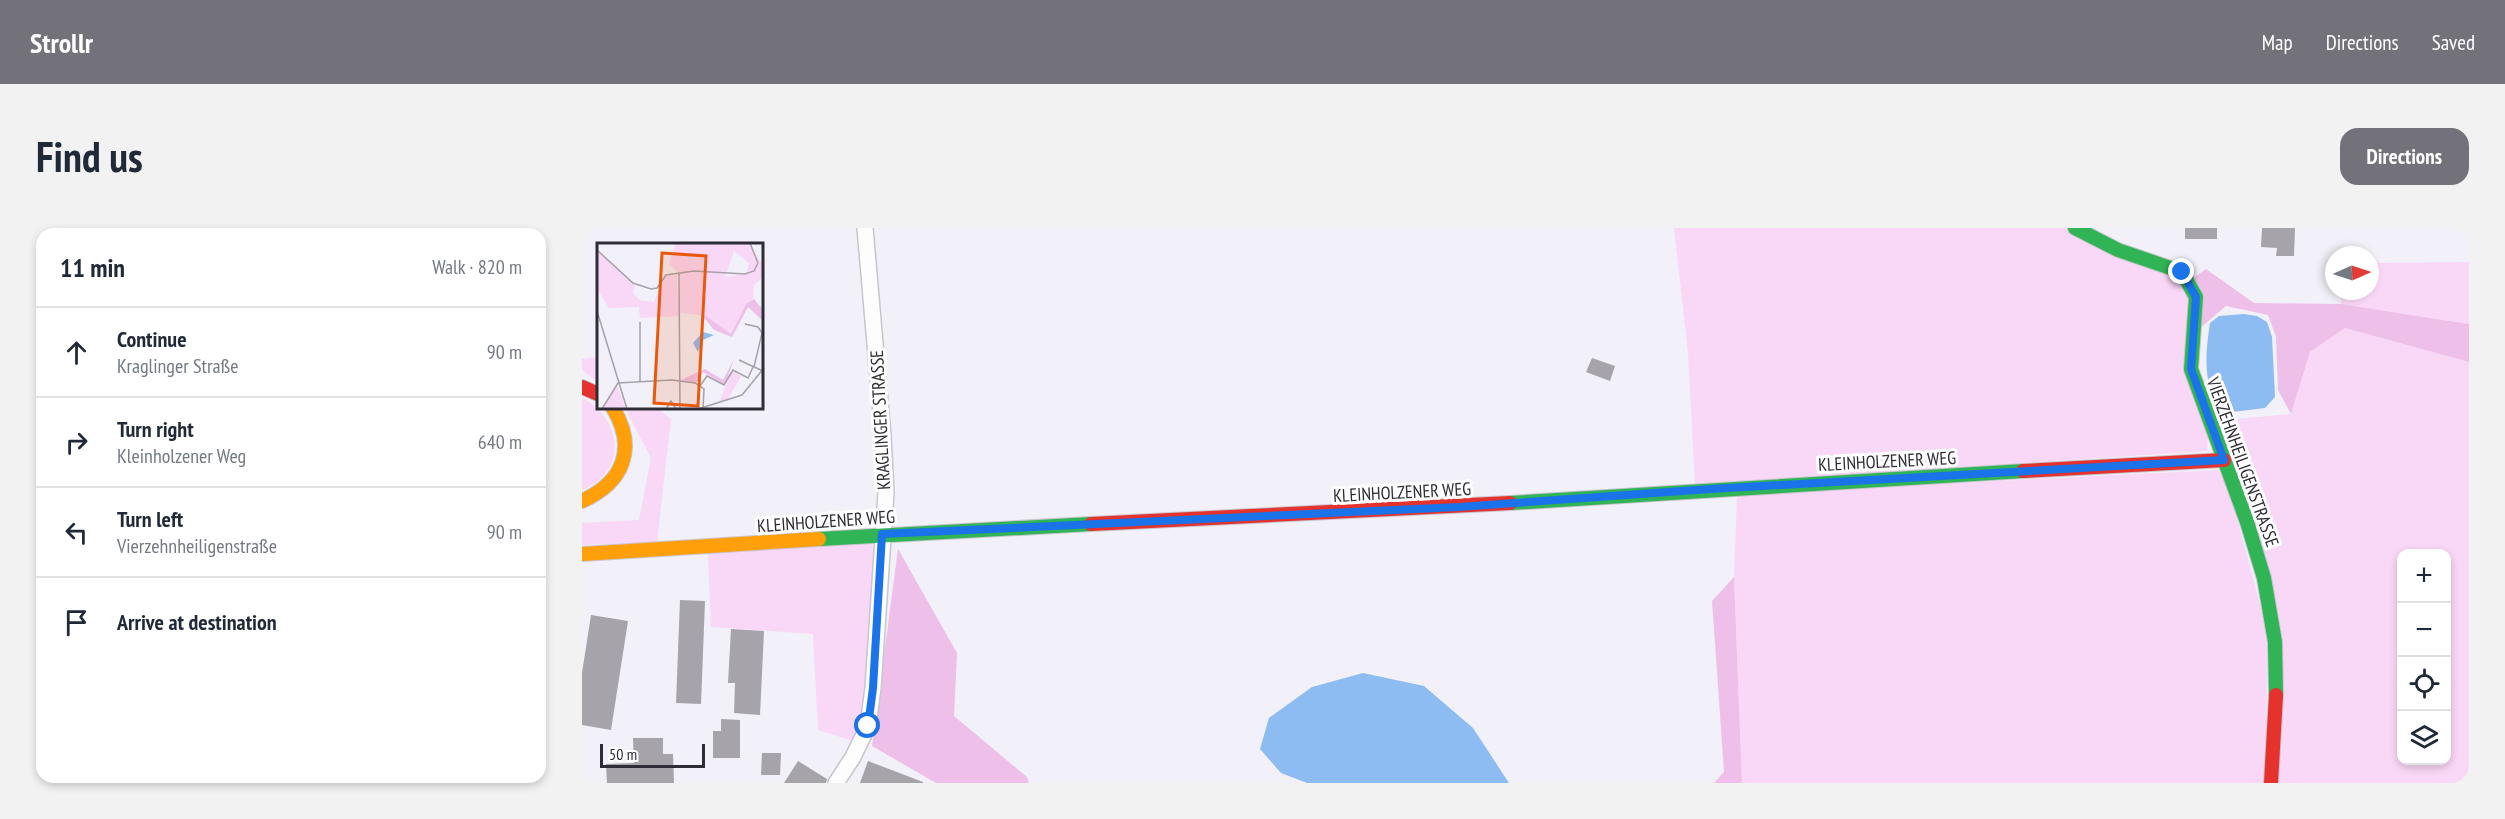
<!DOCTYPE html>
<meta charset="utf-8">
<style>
:root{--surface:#fff;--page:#f2f2f3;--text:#1f2937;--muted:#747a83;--line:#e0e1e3;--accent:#73717a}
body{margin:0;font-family:"PT Sans Narrow",sans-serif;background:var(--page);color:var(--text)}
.controls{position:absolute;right:18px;bottom:18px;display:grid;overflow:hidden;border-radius:12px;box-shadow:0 3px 9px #0003}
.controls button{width:54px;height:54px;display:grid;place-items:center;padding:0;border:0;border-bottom:2px solid var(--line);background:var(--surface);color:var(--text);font:30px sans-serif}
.compass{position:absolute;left:1743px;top:18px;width:54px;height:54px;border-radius:50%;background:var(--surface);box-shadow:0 3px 9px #0003;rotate:87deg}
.scale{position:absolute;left:18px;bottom:15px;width:105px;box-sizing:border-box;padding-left:6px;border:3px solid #2e2c36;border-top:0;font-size:16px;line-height:21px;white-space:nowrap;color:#2e2c36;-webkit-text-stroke:4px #fff;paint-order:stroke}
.stop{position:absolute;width:18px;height:18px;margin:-14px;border:4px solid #1a73e8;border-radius:50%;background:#fff}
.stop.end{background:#1a73e8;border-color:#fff;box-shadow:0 2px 6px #0008}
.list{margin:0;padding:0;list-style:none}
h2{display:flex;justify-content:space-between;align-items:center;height:78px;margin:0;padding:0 24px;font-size:26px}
h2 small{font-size:20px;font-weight:400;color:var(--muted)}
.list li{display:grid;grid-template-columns:39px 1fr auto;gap:18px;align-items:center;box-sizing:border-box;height:90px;padding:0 24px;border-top:2px solid var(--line)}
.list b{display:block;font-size:22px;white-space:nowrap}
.list p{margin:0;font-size:20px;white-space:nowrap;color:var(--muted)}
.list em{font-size:20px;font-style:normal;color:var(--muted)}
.icon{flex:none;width:33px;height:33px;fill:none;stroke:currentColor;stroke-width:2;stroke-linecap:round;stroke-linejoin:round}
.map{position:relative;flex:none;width:1887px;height:555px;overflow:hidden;border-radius:18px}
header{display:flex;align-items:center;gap:36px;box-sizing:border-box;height:84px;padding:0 30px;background:var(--accent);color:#fff}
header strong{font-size:28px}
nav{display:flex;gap:33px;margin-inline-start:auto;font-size:21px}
.intro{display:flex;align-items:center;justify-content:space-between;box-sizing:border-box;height:144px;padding:0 36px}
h1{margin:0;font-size:42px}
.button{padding:15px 27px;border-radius:18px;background:var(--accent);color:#fff;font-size:21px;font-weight:700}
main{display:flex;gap:36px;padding:0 36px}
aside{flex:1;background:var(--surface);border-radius:18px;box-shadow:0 3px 9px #0003}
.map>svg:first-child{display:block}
.green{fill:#f9d7f6;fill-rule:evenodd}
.forest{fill:#eec0e9}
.water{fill:#8cbcf2}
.building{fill:#a6a3aa}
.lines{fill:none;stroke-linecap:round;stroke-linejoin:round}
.street-casing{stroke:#c7c5cd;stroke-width:18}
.fast-casing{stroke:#c7c5cd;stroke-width:16}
.slow-casing{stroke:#c7c5cd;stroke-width:16}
.jam-casing{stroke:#c7c5cd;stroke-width:16}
.street{stroke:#fdfdfe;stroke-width:15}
.fast{stroke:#30b455;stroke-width:14}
.slow{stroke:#ff9f0a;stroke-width:14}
.jam{stroke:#e5322d;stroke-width:14}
.route{stroke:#1a73e8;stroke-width:8}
.labels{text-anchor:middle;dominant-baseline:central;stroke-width:6;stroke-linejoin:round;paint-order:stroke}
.street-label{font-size:18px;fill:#2e2c36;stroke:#fff}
.inset-road{fill:none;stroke:#a4a2aa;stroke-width:1.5}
.view{fill:#e8590c;fill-opacity:0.15;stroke:#e8590c;stroke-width:3}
.inset-edge{fill:none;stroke:#2e2c36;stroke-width:3}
</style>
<header>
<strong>Strollr</strong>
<nav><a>Map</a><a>Directions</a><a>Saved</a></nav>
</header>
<div class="intro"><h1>Find us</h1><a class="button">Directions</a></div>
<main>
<aside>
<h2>11 min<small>Walk · 820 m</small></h2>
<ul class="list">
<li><svg class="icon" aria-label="ahead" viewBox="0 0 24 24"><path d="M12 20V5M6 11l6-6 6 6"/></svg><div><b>Continue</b><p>Kraglinger Straße</p></div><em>90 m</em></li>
<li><svg class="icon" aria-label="right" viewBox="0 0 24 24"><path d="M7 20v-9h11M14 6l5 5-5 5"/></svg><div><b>Turn right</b><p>Kleinholzener Weg</p></div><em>640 m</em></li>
<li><svg class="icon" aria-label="left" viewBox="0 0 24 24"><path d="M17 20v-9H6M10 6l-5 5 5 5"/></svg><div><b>Turn left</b><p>Vierzehnheiligenstraße</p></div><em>90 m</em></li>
<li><svg class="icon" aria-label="arrive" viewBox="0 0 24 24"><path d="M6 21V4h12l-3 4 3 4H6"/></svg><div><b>Arrive at destination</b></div></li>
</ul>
</aside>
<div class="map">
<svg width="1887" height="555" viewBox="0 0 1887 555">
<rect width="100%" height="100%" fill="#f2f0f8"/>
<g class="green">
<polygon points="1092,0 1488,0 1604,57 1626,209 1625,223 1113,256 1106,125"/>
<polygon points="1887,34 1887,96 1759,76 1759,63 1788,63 1788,35"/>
<path d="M1763,100L1887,134V555H1694L1701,444L1633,193L1709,186L1728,124ZM1820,326H1864V532H1820Z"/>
<polygon points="13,129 16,132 16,154 0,142 0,131"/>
<path d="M0,170C41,191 46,244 0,262Z"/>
<polygon points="43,180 75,180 89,191 75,314 0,317 0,295 57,292 69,230"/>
<polygon points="1636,242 1646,256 1685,403 1684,555 1160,555 1152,349 1155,266"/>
<polygon points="289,315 292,322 289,459 274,514 236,502 231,406 129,399 126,325"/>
</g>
<g class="forest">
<polygon points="1624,41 1672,75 1759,76 1887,96 1887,134 1763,100 1728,124 1709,186 1696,162 1694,109 1686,87 1644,78 1617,101 1610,51"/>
<polygon points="316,321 375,425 372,488 445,549 447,555 354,555 290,518"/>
<polygon points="1152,349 1160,555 1132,555 1142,544 1130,373"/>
</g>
<g class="water">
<path d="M1662,86L1675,88L1685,94L1690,109L1693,169L1683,180L1642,185C1620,159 1623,128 1628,95L1637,88Z"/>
<polygon points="781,445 842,458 891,500 927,555 725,555 699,545 678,521 687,490 730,459"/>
</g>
<g class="building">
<rect x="1603" y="0" width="32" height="11"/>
<polygon points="1680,0 1713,0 1712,28 1694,28 1695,20 1679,19"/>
<polygon points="1010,130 1033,138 1028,153 1004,144"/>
<polygon points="98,372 123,373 119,476 94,475"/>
<polygon points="9,387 46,393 29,502 0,497 0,445"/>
<polygon points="149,401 182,403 178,487 152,485 153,455 146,455"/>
<polygon points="139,491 158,492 158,530 131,530 131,503 139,503"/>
<polygon points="51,510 81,510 81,526 91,526 92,555 25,555 24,536 52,535"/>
<polygon points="180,525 199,525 198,547 179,547"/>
<polygon points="216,533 245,551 244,555 202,555"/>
<polygon points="286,533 341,554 341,555 278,555"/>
</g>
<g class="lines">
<g class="street-casing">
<polyline id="street" points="254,555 271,529 286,498 291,460 304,265 301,208 283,0"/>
</g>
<g class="fast-casing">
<g id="fast">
<polyline points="1493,0 1536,22 1600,44 1614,69 1609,141 1665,294 1682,350 1693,414 1694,467"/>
<polyline points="928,275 1441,243"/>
<polyline points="237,311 509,296"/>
</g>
</g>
<g class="slow-casing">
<g id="slow">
<path d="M0,273C42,254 55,220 31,180"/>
<polyline points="0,326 237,311"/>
</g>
</g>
<g class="jam-casing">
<g id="jam">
<polyline points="0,159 16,166"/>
<polyline points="1441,243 1642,232"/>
<polyline points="509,296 928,275"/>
<polyline points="1689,555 1694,467"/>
</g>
</g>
<use href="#street" class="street"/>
<use href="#fast" class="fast"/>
<use href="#slow" class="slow"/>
<use href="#jam" class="jam"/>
</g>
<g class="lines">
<polyline class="route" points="286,498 291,460 300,306 877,279 1129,261 1642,232 1609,141 1614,69 1600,44"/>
</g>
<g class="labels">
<g class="street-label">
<text transform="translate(298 192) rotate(-93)">KRAGLINGER STRASSE</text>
<text transform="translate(1305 233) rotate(-3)">KLEINHOLZENER WEG</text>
<text transform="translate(1661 234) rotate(70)">VIERZEHNHEILIGENSTRASSE</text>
<text transform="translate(820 264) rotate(-3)">KLEINHOLZENER WEG</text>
<text transform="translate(244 293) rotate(-4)">KLEINHOLZENER WEG</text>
</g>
</g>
<g transform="translate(15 15)">
<rect width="166" height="166" fill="#f2f0f8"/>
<path d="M75,0H152L166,23V34L157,42L156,56L149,61L134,92L106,71L83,70V31L72,21L78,2ZM137,8L152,20L149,31L128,34ZM0,7L38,42L36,50L42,57L57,59L68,33L80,32L82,73L43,75L42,64L12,65L0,46ZM135,127L144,133L131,156L122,160ZM20,143L29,166H5Z" fill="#f9d7f6" fill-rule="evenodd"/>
<path d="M157,56L166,67V78L151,64L135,94L117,87L105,72L89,70L106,71L134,91L149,61ZM137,116L128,142L106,129L99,140L84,137L108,126L126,137Z" fill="#eec0e9"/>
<path d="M106,89L117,92L106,97L101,109L96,100Z" fill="#8cbcf2"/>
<path class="inset-road" d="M153,0L161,20M0,7L36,40L54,46L60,45L69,32L97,28L148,31L157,28L161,20M82,31L83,166M0,68L30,166M43,79V138M152,82L148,81L161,84L165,90L157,124M142,117L166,128M103,143L110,133L127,142L136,127L151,135L156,124M5,166L21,140L75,137L98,140L107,146L106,166M69,166L74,158L79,166M101,166L145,152L167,125"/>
<path class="view" d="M65,10L109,13L101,163L57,160Z"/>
<rect width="166" height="166" class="inset-edge"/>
</g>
</svg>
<div class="controls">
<button>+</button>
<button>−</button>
<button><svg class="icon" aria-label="locate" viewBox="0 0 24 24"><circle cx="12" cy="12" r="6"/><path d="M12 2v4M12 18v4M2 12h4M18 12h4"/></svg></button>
<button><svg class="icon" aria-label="layers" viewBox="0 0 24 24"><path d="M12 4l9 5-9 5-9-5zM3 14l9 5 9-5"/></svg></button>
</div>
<svg class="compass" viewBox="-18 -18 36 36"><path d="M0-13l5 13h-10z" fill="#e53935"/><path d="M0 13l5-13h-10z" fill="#747a83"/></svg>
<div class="scale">50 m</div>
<div class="stop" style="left:286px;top:498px"></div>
<div class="stop end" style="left:1600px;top:44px"></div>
</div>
</main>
